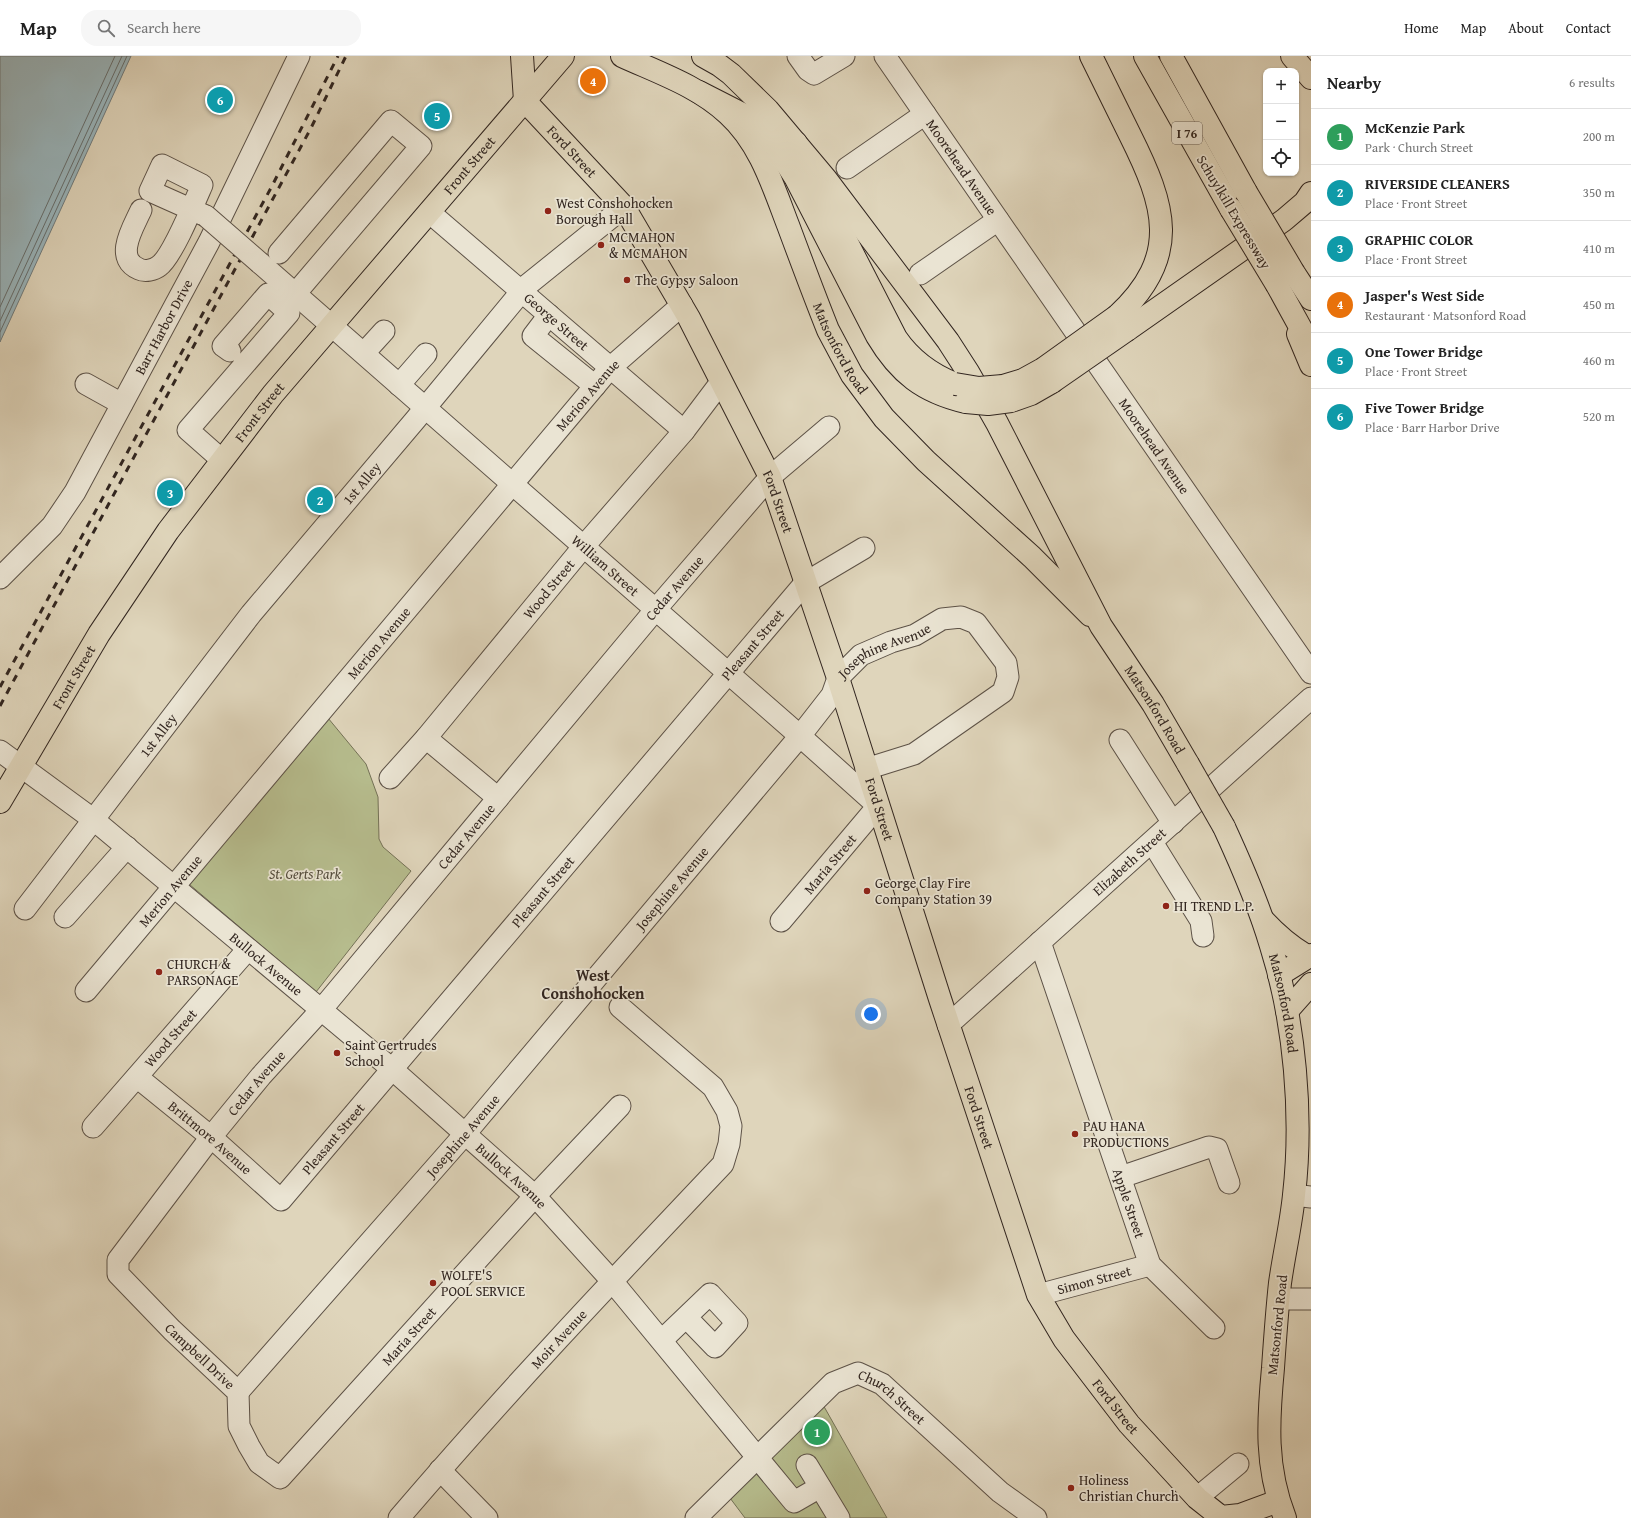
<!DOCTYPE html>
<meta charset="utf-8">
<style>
:root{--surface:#fff;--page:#f6f6f6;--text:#222;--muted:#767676;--line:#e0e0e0;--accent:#d93025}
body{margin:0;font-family:"Gentium Book Plus",serif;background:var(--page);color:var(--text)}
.controls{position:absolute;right:12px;top:12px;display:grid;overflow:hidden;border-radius:8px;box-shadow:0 1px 3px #0004}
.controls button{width:36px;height:36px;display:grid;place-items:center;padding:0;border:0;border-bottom:1px solid var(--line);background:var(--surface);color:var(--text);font:20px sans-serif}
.you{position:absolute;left:871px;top:958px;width:14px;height:14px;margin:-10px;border:3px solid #fff;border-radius:50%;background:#1a73e8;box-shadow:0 0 0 6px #1a73e833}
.badge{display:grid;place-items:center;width:26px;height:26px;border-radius:50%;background:var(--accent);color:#fff;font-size:13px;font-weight:700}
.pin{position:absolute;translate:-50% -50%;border:2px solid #fff;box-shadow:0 1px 4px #0006}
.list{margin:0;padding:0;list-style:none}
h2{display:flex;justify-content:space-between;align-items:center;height:52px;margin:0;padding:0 16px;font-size:17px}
h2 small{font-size:13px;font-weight:400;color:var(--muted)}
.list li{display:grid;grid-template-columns:26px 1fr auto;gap:12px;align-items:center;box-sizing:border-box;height:56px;padding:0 16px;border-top:1px solid var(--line)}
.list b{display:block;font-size:15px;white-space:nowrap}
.list p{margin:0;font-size:13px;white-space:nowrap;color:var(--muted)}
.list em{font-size:13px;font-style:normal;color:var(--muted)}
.icon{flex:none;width:22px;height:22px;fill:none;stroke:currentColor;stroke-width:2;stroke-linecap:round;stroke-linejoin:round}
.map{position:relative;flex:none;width:1311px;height:1462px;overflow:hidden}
header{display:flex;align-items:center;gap:24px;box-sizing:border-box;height:56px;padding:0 20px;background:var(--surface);border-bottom:1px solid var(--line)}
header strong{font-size:19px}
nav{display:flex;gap:22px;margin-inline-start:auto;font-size:14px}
.search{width:280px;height:36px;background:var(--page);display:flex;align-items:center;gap:10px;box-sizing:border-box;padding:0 14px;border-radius:16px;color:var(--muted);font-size:15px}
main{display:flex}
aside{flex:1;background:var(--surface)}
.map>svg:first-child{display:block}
.green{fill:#b6bc8d;stroke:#747156}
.water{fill:#99b5bc;stroke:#707c7e}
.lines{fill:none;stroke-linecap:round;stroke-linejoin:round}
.shore{stroke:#666e6e;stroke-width:1}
.minor-casing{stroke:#5d5247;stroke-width:23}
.major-casing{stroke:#322620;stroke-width:24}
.highway-casing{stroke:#322620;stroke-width:24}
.minor{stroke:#eae4d3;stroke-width:21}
.major{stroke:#dfd5bb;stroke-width:22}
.highway{stroke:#dfd5bb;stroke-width:22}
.rail{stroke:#322620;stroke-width:3;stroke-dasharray:7 7;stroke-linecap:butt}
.minor-bridge-casing{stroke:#5d5247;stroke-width:23;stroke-linecap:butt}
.major-bridge-casing{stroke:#322620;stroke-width:24;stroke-linecap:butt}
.highway-bridge-casing{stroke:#322620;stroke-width:24;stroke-linecap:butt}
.minor-bridge{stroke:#eae4d3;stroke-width:21}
.major-bridge{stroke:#dfd5bb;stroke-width:22}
.highway-bridge{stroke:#dfd5bb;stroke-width:22}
.poi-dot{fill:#8f2418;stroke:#eae4d3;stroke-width:1.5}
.labels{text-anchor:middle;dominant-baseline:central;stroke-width:3.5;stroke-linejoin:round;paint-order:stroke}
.shield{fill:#eae4d3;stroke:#695f56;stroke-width:1}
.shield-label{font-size:13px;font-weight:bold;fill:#322620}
.street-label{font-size:14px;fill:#322620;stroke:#eae4d3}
.poi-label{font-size:14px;fill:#322620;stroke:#eae4d3;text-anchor:start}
.park-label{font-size:14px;font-style:italic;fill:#534c3b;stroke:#eae4d3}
.quarter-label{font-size:16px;font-weight:bold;fill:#322620;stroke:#eae4d3}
</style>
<header>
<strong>Map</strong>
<div class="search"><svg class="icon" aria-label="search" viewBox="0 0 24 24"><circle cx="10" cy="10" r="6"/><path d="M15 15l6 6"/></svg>Search here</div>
<nav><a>Home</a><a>Map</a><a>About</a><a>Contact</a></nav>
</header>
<main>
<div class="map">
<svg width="1311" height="1462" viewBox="0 0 1311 1462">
<rect width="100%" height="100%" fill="#dfd5bb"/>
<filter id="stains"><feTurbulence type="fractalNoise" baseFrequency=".005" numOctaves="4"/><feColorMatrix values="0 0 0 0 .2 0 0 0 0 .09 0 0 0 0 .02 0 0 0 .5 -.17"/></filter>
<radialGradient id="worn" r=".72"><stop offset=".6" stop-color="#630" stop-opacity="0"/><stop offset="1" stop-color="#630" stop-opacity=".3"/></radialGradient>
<g class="green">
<polygon points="328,662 366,708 378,741 379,783 383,791 411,815 316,936 189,828"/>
<polygon points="822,1347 887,1462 745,1462 730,1442 769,1405"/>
</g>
<polygon class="water" points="0,0 131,0 0,286"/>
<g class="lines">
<g class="shore">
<polyline points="0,251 115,0"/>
<polyline points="0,265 122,0"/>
<polyline points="0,276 127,0"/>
</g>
<g class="minor-casing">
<g id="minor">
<polyline points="798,0 808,14 814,18 844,0"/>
<path id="s1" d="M885,0L1311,617"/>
<polyline points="847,112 925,58"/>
<path d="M141,154C134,170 113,202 139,213C145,216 154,214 159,210C172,201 195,145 202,129L162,109L150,135L206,160"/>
<path id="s2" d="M429,156L684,375"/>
<polyline points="279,197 391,65 421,90 295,238"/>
<path id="s3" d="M260,207L800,680L878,750L781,865"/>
<polyline points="920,218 998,164"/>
<polyline points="549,259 533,280 595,330"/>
<polyline points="364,297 384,275"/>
<polyline points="86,328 122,348"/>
<polyline points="399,329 426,298"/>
<polyline points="222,404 188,374 289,257 268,238 223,290 230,295"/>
<path id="s4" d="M0,522L52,470L75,436L209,186L299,0"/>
<polyline points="426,682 498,742"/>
<polyline points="1120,684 1173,767"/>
<path id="s5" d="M0,695L94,764L392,1013L535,1140L612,1225L794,1446L820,1431"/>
<path id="s6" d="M390,722L426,682L584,490L684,375L721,326"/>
<polyline points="1152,786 1201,865 1203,880"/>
<path id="s7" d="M25,853L251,558L416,363L526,230L624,151"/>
<polyline points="65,861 127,791"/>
<path id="s8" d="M1040,886L1150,1209L1214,1272"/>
<path id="s9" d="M86,935L610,312L682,249"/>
<path id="s10" d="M948,969L1311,642"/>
<path id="s11" d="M137,1021L211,1081L281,1144L805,527L864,492"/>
<path id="s12" d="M620,1050L535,1140L280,1422L259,1407L249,1390L239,1370L238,1336L172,1274L118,1218V1204L211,1081L261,1020L321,954L656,553L770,421L829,371"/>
<path id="s13" d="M93,1071L248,893"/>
<polyline points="1121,1121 1209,1091 1217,1093 1229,1127"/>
<polyline points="1294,1139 1311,1141"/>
<path id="s14" d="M1038,1239L1150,1209"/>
<polyline points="1279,1243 1311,1243"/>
<polyline points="662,1284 710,1238 737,1267 715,1291 686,1261"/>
<path id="s15" d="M238,1336L465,1078L800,680L832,639L838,622L861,599L891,586L915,579L942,563L961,561L976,567L1006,607L1008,621L1003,636L914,698L866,713"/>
<polyline points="807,1409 839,1462"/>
<polyline points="440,1414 487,1462"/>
<polyline points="1197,1442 1238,1408"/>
<path id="s16" d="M399,1462C503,1340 613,1224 723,1108L729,1088L731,1070L727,1055L713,1031L620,951"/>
<path id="s17" d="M696,1462L833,1327L858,1317L882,1328L1000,1436L1036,1462"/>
</g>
</g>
<g class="major-casing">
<g id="major">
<polyline points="522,0 525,45"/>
<path id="s18" d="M622,0C659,17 698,30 728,58C760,87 773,130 788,169C801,204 814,239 828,274L852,319L884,362L926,405L1032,501L1090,559"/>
<path id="s19" d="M703,0L719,9L731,18L768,54L826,123L948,285L968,316L997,367L1101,570L1153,648L1188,708"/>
<path id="s20" d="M525,45L624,151L689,262L770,421L838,622L940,943L1038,1239L1064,1283L1129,1368L1197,1442L1221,1461L1240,1459L1278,1445"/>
<path id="s21" d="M0,746L99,578L168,475L273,338L563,0"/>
<path id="s22" d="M1224,771C1242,810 1259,849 1271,890C1295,966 1303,1060 1294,1139C1291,1169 1284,1198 1280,1227C1277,1255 1275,1283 1273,1312C1268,1365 1265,1411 1285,1462"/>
</g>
</g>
<g class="highway-casing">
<g id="highway">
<path d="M1091,0C1104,26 1117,53 1130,79C1165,149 1182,200 1117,260"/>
<polyline points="1145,0 1231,153"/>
<polyline points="1171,0 1246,136"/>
<polyline points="1292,0 1311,22"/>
<path d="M699,36L744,59L765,77L776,91L795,121L877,280C899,317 923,336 966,346"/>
<path d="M796,87L896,282C911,304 930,318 955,328"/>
<polyline points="1294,217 1311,243"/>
<polyline points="1277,229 1311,291"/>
<polyline points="1127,274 1284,164 1305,146 1311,137"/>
<polyline points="1298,278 1311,309"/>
<polyline points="1003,330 1023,324 1043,313"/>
<polyline points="1011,345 1031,338 1052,326"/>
<path d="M1263,864C1277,879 1289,890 1307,900"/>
<polyline points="1279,919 1311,899"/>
<polyline points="1287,955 1311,928"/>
</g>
</g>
<use href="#minor" class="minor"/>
<use href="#major" class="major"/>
<use href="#highway" class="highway"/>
<g class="rail">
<polyline points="0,631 272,130 338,0"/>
<polyline points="0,650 311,72 346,0"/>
</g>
<g class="minor-bridge-casing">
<polyline id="minor-bridge" points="206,160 260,207"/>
</g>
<g class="major-bridge-casing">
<polyline id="major-bridge" points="1188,708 1224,771"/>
</g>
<g class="highway-bridge-casing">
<g id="highway-bridge">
<polyline points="1246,136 1294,217"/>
<polyline points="1231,153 1277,229"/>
<polyline points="1043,313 1117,260"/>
<polyline points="1052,326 1127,274"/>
<polyline points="955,328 979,332 1003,330"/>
<polyline points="966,346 988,348 1011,345"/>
</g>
</g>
<use href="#minor-bridge" class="minor-bridge"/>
<use href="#major-bridge" class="major-bridge"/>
<use href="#highway-bridge" class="highway-bridge"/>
</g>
<g class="poi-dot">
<circle cx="548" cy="155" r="4"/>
<circle cx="601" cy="189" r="4"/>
<circle cx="627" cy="224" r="4"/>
<circle cx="867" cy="835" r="4"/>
<circle cx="1166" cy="850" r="4"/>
<circle cx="159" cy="916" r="4"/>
<circle cx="337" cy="997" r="4"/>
<circle cx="1075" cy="1078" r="4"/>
<circle cx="433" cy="1227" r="4"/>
<circle cx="1071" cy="1432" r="4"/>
</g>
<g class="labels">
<rect class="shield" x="1172" y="66" width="30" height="22" rx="3"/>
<g class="shield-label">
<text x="1187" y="77">I 76</text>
</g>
<g class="street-label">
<text stroke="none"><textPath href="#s20" startOffset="69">Ford Street</textPath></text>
<text stroke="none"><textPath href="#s21" startOffset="793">Front Street</textPath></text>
<text stroke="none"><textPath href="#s1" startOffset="135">Moorehead Avenue</textPath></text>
<text transform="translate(1234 156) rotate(59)">Schuylkill Expressway</text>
<text stroke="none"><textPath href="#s2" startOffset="168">George Street</textPath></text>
<text stroke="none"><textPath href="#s4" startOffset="302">Barr Harbor Drive</textPath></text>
<text stroke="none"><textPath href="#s18" startOffset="383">Matsonford Road</textPath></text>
<text stroke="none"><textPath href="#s9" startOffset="779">Merion Avenue</textPath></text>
<text stroke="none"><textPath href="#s21" startOffset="469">Front Street</textPath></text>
<text stroke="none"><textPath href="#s1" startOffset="474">Moorehead Avenue</textPath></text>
<text stroke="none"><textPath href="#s7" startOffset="543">1st Alley</textPath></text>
<text stroke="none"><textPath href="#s20" startOffset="478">Ford Street</textPath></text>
<text stroke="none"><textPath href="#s3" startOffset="459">William Street</textPath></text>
<text stroke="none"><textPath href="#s12" startOffset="1661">Cedar Avenue</textPath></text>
<text stroke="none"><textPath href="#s6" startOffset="247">Wood Street</textPath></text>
<text stroke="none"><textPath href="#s9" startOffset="455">Merion Avenue</textPath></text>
<text stroke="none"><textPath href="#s11" startOffset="918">Pleasant Street</textPath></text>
<text stroke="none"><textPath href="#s15" startOffset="989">Josephine Avenue</textPath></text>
<text stroke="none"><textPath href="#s21" startOffset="145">Front Street</textPath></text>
<text stroke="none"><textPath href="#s19" startOffset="801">Matsonford Road</textPath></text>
<text stroke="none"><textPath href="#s7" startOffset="219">1st Alley</textPath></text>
<text stroke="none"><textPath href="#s20" startOffset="802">Ford Street</textPath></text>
<text stroke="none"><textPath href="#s12" startOffset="1337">Cedar Avenue</textPath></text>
<text stroke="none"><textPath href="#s10" startOffset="244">Elizabeth Street</textPath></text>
<text transform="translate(830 808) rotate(-50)">Maria Street</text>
<text stroke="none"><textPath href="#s15" startOffset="665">Josephine Avenue</textPath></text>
<text stroke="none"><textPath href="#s9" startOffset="131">Merion Avenue</textPath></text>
<text stroke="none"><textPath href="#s11" startOffset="594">Pleasant Street</textPath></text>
<text stroke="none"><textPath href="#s5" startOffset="341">Bullock Avenue</textPath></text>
<text stroke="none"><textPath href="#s22" startOffset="187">Matsonford Road</textPath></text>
<text stroke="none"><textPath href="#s13" startOffset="118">Wood Street</textPath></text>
<text stroke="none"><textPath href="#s12" startOffset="1013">Cedar Avenue</textPath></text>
<text stroke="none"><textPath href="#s20" startOffset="1126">Ford Street</textPath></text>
<text stroke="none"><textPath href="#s15" startOffset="341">Josephine Avenue</textPath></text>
<text stroke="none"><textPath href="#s11" startOffset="95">Brittmore Avenue</textPath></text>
<text stroke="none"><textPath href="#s11" startOffset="270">Pleasant Street</textPath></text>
<text stroke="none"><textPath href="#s5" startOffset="665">Bullock Avenue</textPath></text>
<text stroke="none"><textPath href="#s8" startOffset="276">Apple Street</textPath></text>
<text stroke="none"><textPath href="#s14" startOffset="58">Simon Street</textPath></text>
<text transform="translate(1277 1269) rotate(-84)">Matsonford Road</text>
<text transform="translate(409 1280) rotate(-48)">Maria Street</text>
<text stroke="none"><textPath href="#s16" startOffset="240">Moir Avenue</textPath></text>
<text transform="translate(200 1300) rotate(43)">Campbell Drive</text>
<text stroke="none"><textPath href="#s17" startOffset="261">Church Street</textPath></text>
<text stroke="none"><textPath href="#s20" startOffset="1449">Ford Street</textPath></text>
</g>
<g class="poi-label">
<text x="556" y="147">West Conshohocken<tspan x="556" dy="16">Borough Hall</tspan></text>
<text x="609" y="181">MCMAHON<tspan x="609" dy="16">&amp; MCMAHON</tspan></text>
<text x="635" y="224">The Gypsy Saloon</text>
<text x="875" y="827">George Clay Fire<tspan x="875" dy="16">Company Station 39</tspan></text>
<text x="1174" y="850">HI TREND L.P.</text>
<text x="167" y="908">CHURCH &amp;<tspan x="167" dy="16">PARSONAGE</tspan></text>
<text x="345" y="989">Saint Gertrudes<tspan x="345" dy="16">School</tspan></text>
<text x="1083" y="1070">PAU HANA<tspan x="1083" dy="16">PRODUCTIONS</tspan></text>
<text x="441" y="1219">WOLFE'S<tspan x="441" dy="16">POOL SERVICE</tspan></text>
<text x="1079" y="1424">Holiness<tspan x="1079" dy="16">Christian Church</tspan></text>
</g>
<g class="park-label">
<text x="305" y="818">St. Gerts Park</text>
</g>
<g class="quarter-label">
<text x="593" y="919">West<tspan x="593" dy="18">Conshohocken</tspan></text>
</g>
</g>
<rect width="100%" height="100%" filter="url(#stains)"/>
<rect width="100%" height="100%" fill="url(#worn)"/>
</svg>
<div class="controls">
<button>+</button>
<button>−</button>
<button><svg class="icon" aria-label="locate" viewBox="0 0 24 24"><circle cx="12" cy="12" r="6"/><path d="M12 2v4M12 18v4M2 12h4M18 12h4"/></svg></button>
</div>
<div class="you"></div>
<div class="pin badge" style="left:817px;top:1376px;background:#2e9e5b">1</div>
<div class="pin badge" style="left:320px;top:444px;background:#0f9aa8">2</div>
<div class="pin badge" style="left:170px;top:437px;background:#0f9aa8">3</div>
<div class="pin badge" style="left:593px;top:25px;background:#e8710a">4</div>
<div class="pin badge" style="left:437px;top:60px;background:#0f9aa8">5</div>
<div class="pin badge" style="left:220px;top:44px;background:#0f9aa8">6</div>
</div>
<aside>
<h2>Nearby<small>6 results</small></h2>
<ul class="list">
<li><span class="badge" style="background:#2e9e5b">1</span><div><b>McKenzie Park</b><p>Park · Church Street</p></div><em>200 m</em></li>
<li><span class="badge" style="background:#0f9aa8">2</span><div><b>RIVERSIDE CLEANERS</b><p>Place · Front Street</p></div><em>350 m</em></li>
<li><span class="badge" style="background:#0f9aa8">3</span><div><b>GRAPHIC COLOR</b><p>Place · Front Street</p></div><em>410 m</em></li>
<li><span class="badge" style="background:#e8710a">4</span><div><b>Jasper's West Side</b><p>Restaurant · Matsonford Road</p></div><em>450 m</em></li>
<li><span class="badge" style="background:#0f9aa8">5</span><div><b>One Tower Bridge</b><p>Place · Front Street</p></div><em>460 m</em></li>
<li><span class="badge" style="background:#0f9aa8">6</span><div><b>Five Tower Bridge</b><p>Place · Barr Harbor Drive</p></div><em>520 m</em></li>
</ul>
</aside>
</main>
